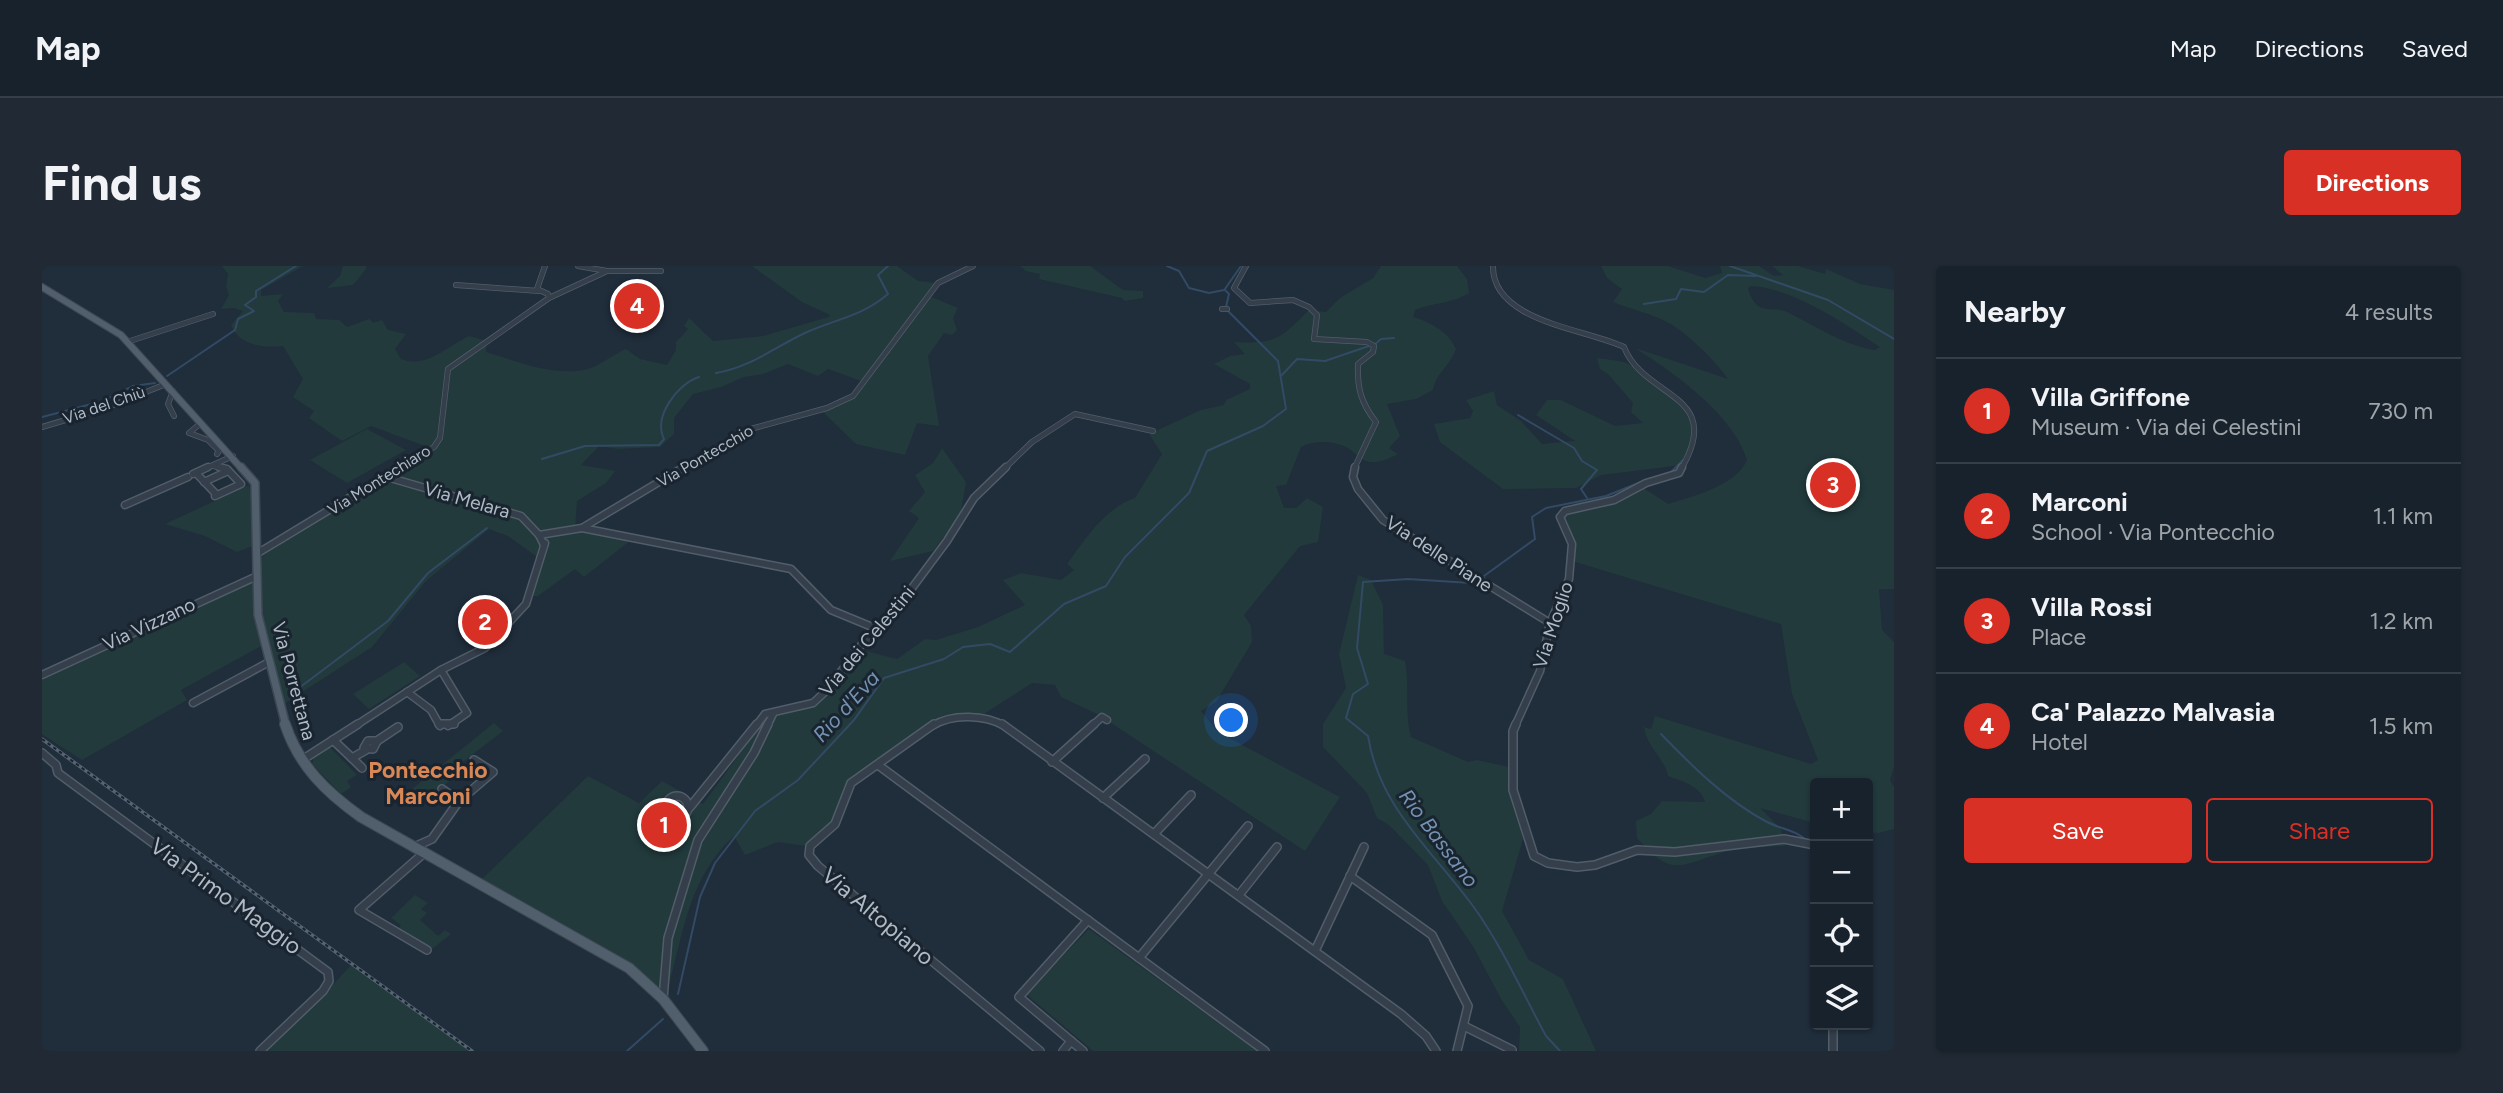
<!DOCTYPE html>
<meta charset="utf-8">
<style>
:root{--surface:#18222c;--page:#212a34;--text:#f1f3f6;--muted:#9fa4a9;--line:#363f48;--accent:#d93025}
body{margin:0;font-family:Figtree,sans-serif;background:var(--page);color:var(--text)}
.controls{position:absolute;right:21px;bottom:21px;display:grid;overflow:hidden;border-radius:7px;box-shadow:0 2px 5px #0004}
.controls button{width:63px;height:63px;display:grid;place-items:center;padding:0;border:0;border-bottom:2px solid var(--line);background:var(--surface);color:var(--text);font:35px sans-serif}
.you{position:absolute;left:1190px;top:455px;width:24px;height:24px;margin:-18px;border:5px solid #fff;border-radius:50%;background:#1a73e8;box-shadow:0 0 0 10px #1a73e833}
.badge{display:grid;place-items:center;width:46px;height:46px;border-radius:50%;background:var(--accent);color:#fff;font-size:23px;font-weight:700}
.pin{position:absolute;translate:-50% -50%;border:4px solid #fff;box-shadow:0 2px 7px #0006}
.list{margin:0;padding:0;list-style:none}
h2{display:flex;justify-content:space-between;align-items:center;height:91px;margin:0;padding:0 28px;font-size:30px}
h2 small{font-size:23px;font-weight:400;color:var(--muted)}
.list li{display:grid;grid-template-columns:46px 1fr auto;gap:21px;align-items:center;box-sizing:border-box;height:105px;padding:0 28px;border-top:2px solid var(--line)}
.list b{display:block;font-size:26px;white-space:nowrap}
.list p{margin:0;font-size:23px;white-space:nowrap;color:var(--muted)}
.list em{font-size:23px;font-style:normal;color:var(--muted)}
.actions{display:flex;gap:14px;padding:21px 28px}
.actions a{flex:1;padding:16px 0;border:2px solid var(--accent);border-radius:7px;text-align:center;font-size:24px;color:var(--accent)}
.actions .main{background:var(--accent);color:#fff}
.icon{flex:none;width:38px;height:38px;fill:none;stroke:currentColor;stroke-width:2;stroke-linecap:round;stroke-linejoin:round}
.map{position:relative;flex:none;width:1852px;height:785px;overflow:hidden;border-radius:7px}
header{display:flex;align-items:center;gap:42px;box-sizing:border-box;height:98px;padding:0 35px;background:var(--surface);border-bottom:2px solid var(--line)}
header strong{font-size:33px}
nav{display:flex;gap:38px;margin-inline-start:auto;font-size:24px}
.intro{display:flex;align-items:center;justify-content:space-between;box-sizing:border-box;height:168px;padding:0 42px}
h1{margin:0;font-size:49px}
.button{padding:18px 32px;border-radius:7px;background:var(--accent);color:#fff;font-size:24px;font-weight:700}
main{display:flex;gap:42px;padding:0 42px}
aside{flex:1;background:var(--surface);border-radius:7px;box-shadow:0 2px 5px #0004}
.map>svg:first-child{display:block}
.green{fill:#223a3c;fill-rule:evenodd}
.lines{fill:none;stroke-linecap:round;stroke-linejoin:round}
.stream{stroke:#324a64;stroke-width:2}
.minor-far2-casing{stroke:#515d69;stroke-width:6}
.minor-far1-casing{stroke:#515d69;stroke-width:9}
.minor-casing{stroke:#515d69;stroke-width:10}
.major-far2-casing{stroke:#3d4854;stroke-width:8}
.major-far1-casing{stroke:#3d4854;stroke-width:10}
.major-casing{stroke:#3d4854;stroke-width:12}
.minor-far2{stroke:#343f4b;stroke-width:4.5}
.minor-far1{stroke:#343f4b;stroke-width:6}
.minor{stroke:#343f4b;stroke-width:7}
.major-far2{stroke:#515e6b;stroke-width:6}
.major-far1{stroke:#515e6b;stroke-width:7}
.major{stroke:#515e6b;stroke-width:10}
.rail-casing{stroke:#556372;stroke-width:3.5}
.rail{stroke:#19242f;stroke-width:2;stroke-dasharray:3.5;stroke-linecap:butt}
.labels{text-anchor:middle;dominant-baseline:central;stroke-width:6;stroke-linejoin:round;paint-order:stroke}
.far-street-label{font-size:16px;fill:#aebac7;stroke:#19242f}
.street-label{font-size:19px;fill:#aebac7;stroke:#19242f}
.water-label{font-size:21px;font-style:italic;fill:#7492b2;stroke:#19242f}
.quarter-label{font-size:23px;font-weight:bold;fill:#da8756;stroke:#19242f}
.near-street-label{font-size:23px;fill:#aebac7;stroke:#19242f}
</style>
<header>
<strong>Map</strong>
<nav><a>Map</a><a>Directions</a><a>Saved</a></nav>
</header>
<div class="intro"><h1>Find us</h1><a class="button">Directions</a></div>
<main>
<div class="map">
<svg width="1852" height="785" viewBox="0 0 1852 785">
<rect width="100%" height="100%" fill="#202d3b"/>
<g class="green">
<path d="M180,0H261L219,24V30L241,28L236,35L242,46L272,47L274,53L297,54L305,61L327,53L331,57L340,54L346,64L364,68L353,83L359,93C385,103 405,80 427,70L445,75L444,86C478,96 511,111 546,103C555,101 572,88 584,83L598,93L625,99L634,84V76L646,63L642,60L647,52L671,75L721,70L787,51L788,49L760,36L710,0H855L876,15L895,17L887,30L916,42L911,52L915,64L910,69L902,67L886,90L897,160L875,157L863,189L814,178L781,146L806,133L822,116L786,103L776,110L746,98L721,108L702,111L679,121L651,128L632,152V168L618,181L576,183L557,180L539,199L573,205L564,217L535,235L533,263L589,274L542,311L533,303L496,330H486L499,294L466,270L447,263L384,315L330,381L237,441L221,379L139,424L145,434L40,494L0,468V410L218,310L221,287L391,183L329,160L300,175L267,152L272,145L251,131L261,113L241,80C222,82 197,80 189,59L201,45L192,42L179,43L187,29L184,20L186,8Z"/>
<polygon points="301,0 324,0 324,3 311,19 285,22 298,10"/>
<polygon points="978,0 1048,0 1081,24 1101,25 1101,32 1082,35 1080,32 997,13 998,8 984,5"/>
<path d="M1339,0H1415L1425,13L1427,27C1410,38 1392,36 1373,44L1371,51C1388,56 1407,66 1414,83C1408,100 1394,107 1391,124L1374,133L1345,138L1358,170L1347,182L1356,188C1348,192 1338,197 1328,196C1317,194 1314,186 1304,181C1291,175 1272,174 1259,181L1244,219L1234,220L1242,242H1254L1265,232L1281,241L1276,276L1258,280L1202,349L1209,360L1210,376L1174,436L1159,445L1176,466L1298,531L1263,585L1057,449L1019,431L1013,419L990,417L939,450L899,454L874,467L806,520L795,554L764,580L736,576L703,589L692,570C646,612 641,670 625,726L436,617L546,510L597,537L620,515L661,538L731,442L763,438L777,432L816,383L855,393L883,373L894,374L936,361L983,339L961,314L979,307L1019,314L1032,304L1025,298C1043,273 1063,242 1093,232L1120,188L1107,168L1159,144L1182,139L1184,134L1208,123V118L1172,98L1188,90L1203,88L1192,76C1234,78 1238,73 1267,44L1284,46L1298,32L1331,12Z"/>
<path d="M1559,0H1626L1663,12L1680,7L1678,0H1717L1732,10L1741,9L1730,0H1756L1783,8L1784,3L1818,18L1852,24V323H1837L1840,364L1852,376V501L1848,514L1852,521V563L1836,567L1826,566V517H1773V557L1718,542L1739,563L1743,580C1724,581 1701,581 1682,586C1639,599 1630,613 1595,572L1594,555L1609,548L1620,535L1663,536C1659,520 1640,515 1626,510C1622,491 1605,482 1602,461L1609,463L1613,450L1769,498L1776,494L1750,428L1739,358L1530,295L1532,285L1520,267L1517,252L1534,236L1571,234L1600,221L1626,238C1651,230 1694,220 1705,194C1692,149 1631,106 1593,82L1686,113C1674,95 1642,64 1623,55C1607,47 1588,43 1571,36L1580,23L1565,12ZM1708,20C1749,21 1804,58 1838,81L1833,84C1801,79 1774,60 1745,46C1737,42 1727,45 1718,41C1712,38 1708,30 1706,23Z"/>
<path d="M1555,92C1563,93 1574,94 1582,96C1593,100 1603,111 1614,117C1645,136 1670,165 1640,199L1559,209L1534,222L1461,223L1398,176L1392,158L1428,152L1431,145L1424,134L1452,125L1455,139L1479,155L1500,178L1533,175L1494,149L1505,134H1519L1573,160L1601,157L1589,146L1591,137L1567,109L1558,103Z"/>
<polygon points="325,163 364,184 305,217 268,194"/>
<polygon points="900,182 924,216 918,250 891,285 848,295 877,252 867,245 883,226 873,209 891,197"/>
<polygon points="207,219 213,254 211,280 195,286 163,270 123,258"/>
<path d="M1316,309L1329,314L1341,339L1342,388L1363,395C1368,420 1362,445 1369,471L1426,496L1435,494L1467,501L1481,573L1460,645L1487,694L1521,713L1554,785H1477L1478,761L1459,733L1432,682L1400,635L1386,599L1347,559L1335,552L1325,527L1281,481V458L1304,422L1297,388Z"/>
<polygon points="362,396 378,410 327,443 311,428"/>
<polygon points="452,457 461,465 413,502 410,513 374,541 360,531"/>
<polygon points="286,479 315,509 305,515 309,521 299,528 270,498 273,489"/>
<polygon points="373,629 386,637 379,643 385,647 378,654 396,670 403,664 409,668 390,683 356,663 359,659 349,652"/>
<polygon points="1047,663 1215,785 1051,785 984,728"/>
<polygon points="311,697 428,785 217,785 283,727"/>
</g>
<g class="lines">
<g class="stream">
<polyline points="1125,0 1137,5 1147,22 1167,27 1182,24"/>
<polyline points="1688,0 1786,34 1852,73"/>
<polyline points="1183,23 1199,0"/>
<polyline points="1183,24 1187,28 1184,41"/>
<polyline points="1602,38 1634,33 1639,23 1662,26 1686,9 1714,10"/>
<polyline points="1332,79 1339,73 1352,72"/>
<path d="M674,107C707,102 733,81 763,67C793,53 819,51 846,28L836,9L846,0"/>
<polyline points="1240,109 1255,93 1283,95 1327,80"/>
<polyline points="125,110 193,64 196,53 212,45 203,39 214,31 214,25 254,0"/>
<polyline points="1476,149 1532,182 1540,195 1555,204 1539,223 1545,232"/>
<polyline points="0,151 61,135 91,120 113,117"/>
<path d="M500,193L543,180L617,179L622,173C611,151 635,118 657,111"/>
<polyline points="1628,207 1641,194"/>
<polyline points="1442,310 1493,273 1490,251 1504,242 1564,230 1599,216"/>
<path d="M1429,317L1366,313L1321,316L1315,382L1326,418L1311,428L1304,452L1326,470C1337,541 1390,584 1431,640C1460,680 1480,726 1504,770L1518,785"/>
<polyline points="257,422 346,355 386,307 445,262"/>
<path d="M1619,468C1650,500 1685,535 1725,556C1739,563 1754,564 1765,575"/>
<polyline points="636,728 658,631 673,597 713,545 756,514 812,454 842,412 902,393 921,381 948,378 968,386 1022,338 1064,320 1083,291 1147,227 1165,185 1221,160 1244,143 1236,95 1186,45"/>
<polyline points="585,785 621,753"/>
</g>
<g class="minor-far2-casing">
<g id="minor-far2">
<polyline points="536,0 565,5 619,5"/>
<path d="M1204,0L1192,22L1208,37L1251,34L1267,41L1275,49L1272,73L1325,76L1332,80L1331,86L1316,98C1315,122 1319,137 1334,156L1312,203"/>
<path d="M1451,0C1450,56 1545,63 1582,81C1602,133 1684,127 1639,203"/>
<polyline points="414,19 497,25"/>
<polyline points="495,23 503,0"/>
<polyline points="507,32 563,6"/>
<polyline points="1180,43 1185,43"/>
<polyline points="85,76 171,48"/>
<polyline points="131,125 126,138 132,150"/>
<polyline points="159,157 147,167 166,174 177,185 175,188"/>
<polyline points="0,161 64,142 124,118"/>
<polyline points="171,200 185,203"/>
<polyline points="162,203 191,190"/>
<polyline points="356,203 392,181 398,172 406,103 507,32 506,28 495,23"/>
<polyline points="639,203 705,164 785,142 811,130 896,17 931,0"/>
<polyline points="962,203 990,176 1033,148 1111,165"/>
</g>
</g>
<g class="minor-far1-casing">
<g id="minor-far1">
<polyline points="1313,201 1311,211 1316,223 1341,254 1508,357"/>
<polyline points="154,207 173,227"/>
<polyline points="151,208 166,201"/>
<polyline points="345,211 479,250 497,269"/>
<polyline points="162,216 186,205"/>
<polyline points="173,230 199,218 185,203 177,201"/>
<polyline points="83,239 146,211"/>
<polyline points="540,262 749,303 789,344 835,363"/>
<polyline points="502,279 497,269 540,262 642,201"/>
<polyline points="216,287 358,201"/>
<polyline points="399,404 425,447 406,460"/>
<polyline points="0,409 215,310"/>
<polyline points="365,426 389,444 398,460"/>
<polyline points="151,437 227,396"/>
<polyline points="313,460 399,404 443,382 484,338 503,277"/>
<polyline points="714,460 723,448 771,437 784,425 820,378 844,357 905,275 932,232 964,201"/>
<polyline points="725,460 731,448"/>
<path d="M890,460C911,447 943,449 963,460"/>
<polyline points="1050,460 1060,451 1065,454"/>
<polyline points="1473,460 1498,405 1508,357 1527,313 1530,278 1518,251 1523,245 1572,234 1604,217 1637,207 1640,201"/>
</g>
</g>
<g class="minor-casing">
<g id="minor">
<polyline points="397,458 412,458"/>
<polyline points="892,458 809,517 793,558 768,580 767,589 776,600 998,785"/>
<polyline points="960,458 1359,748 1384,770 1394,785"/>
<polyline points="1474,458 1471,465 1471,524 1492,590 1506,597 1535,601 1553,599 1595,584 1633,586 1742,573 1773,579"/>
<polyline points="291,474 310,492"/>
<polygon points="326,475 335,475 331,483 322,482"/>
<polyline points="335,475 356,461"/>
<polyline points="0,487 14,499 16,507 286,706 287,715 281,725 218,785"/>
<polyline points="260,494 316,458"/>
<polyline points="1010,496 1052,458"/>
<polyline points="836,499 1223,785"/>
<polyline points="320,502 310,492 324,484"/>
<polyline points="400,523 417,535"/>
<circle cx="635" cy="541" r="11"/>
<polyline points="1061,532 1103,493"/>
<polyline points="648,541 715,458"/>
<polyline points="1112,568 1149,529"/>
<polyline points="372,581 390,573 417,535 451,506 432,494"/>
<polyline points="382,587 317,644 385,684"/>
<polyline points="1308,610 1390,669 1426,740 1415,785"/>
<polyline points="1197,629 1235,581"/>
<polyline points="1273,685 1322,581"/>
<polyline points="1097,692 1206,560"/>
<polyline points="621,733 626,672 656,574 712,487 726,458"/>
<polyline points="1791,759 1791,785"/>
<polyline points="1422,760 1470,784"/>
<polyline points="1021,785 1029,775"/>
<polyline points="1041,785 977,731 1046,654"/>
</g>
</g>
<g class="major-far2-casing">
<polyline id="major-far2" points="0,21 79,69 200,203"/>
</g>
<g class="major-far1-casing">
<polyline id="major-far1" points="199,201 213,217 216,349 244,460"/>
</g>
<g class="major-casing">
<path id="major" d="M243,458C257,500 284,526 319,551L587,702L621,733L661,785"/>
</g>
<use href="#minor-far2" class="minor-far2"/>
<use href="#minor-far1" class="minor-far1"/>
<use href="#minor" class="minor"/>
<use href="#major-far2" class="major-far2"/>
<use href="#major-far1" class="major-far1"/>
<use href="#major" class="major"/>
<g class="rail-casing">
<polyline id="rail" points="0,473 430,785"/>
</g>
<use href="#rail" class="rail"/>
</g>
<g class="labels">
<g class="far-street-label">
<text transform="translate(62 139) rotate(-19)">Via del Chiù</text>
<text transform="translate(663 190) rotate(-30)">Via Pontecchio</text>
<text transform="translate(337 214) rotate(-32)">Via Montechiaro</text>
</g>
<g class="street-label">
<text transform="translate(425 234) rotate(16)">Via Melara</text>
<text transform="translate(1397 288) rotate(33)">Via delle Piane</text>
<text transform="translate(107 358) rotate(-25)">Via Vizzano</text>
<text transform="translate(1511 359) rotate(-72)">Via Moglio</text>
<text transform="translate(825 375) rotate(-50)">Via dei Celestini</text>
<text transform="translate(252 415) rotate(75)">Via Porrettana</text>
</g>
<g class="water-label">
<text transform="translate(804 440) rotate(-48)">Rio d'Eva</text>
<text transform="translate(1397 572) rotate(53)">Rio Bassano</text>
</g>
<g class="quarter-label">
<text x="386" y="504">Pontecchio<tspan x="386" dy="26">Marconi</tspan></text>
</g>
<g class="near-street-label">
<text transform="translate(184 630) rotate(36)">Via Primo Maggio</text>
<text transform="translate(836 650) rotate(40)">Via Altopiano</text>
</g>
</g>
</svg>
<div class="controls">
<button>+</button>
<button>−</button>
<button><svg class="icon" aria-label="locate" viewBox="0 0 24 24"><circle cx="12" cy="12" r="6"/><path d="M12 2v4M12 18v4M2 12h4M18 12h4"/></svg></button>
<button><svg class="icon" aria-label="layers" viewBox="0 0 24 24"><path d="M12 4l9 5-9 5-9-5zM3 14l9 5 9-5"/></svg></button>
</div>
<div class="you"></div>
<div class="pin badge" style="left:622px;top:559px">1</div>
<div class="pin badge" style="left:443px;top:356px">2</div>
<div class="pin badge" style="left:1791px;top:219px">3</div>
<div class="pin badge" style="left:595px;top:40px">4</div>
</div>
<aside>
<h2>Nearby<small>4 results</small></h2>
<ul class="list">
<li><span class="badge">1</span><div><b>Villa Griffone</b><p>Museum · Via dei Celestini</p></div><em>730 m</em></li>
<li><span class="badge">2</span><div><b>Marconi</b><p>School · Via Pontecchio</p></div><em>1.1 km</em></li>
<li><span class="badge">3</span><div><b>Villa Rossi</b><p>Place</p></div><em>1.2 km</em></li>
<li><span class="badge">4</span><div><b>Ca' Palazzo Malvasia</b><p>Hotel</p></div><em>1.5 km</em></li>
</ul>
<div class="actions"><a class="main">Save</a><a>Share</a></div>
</aside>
</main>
